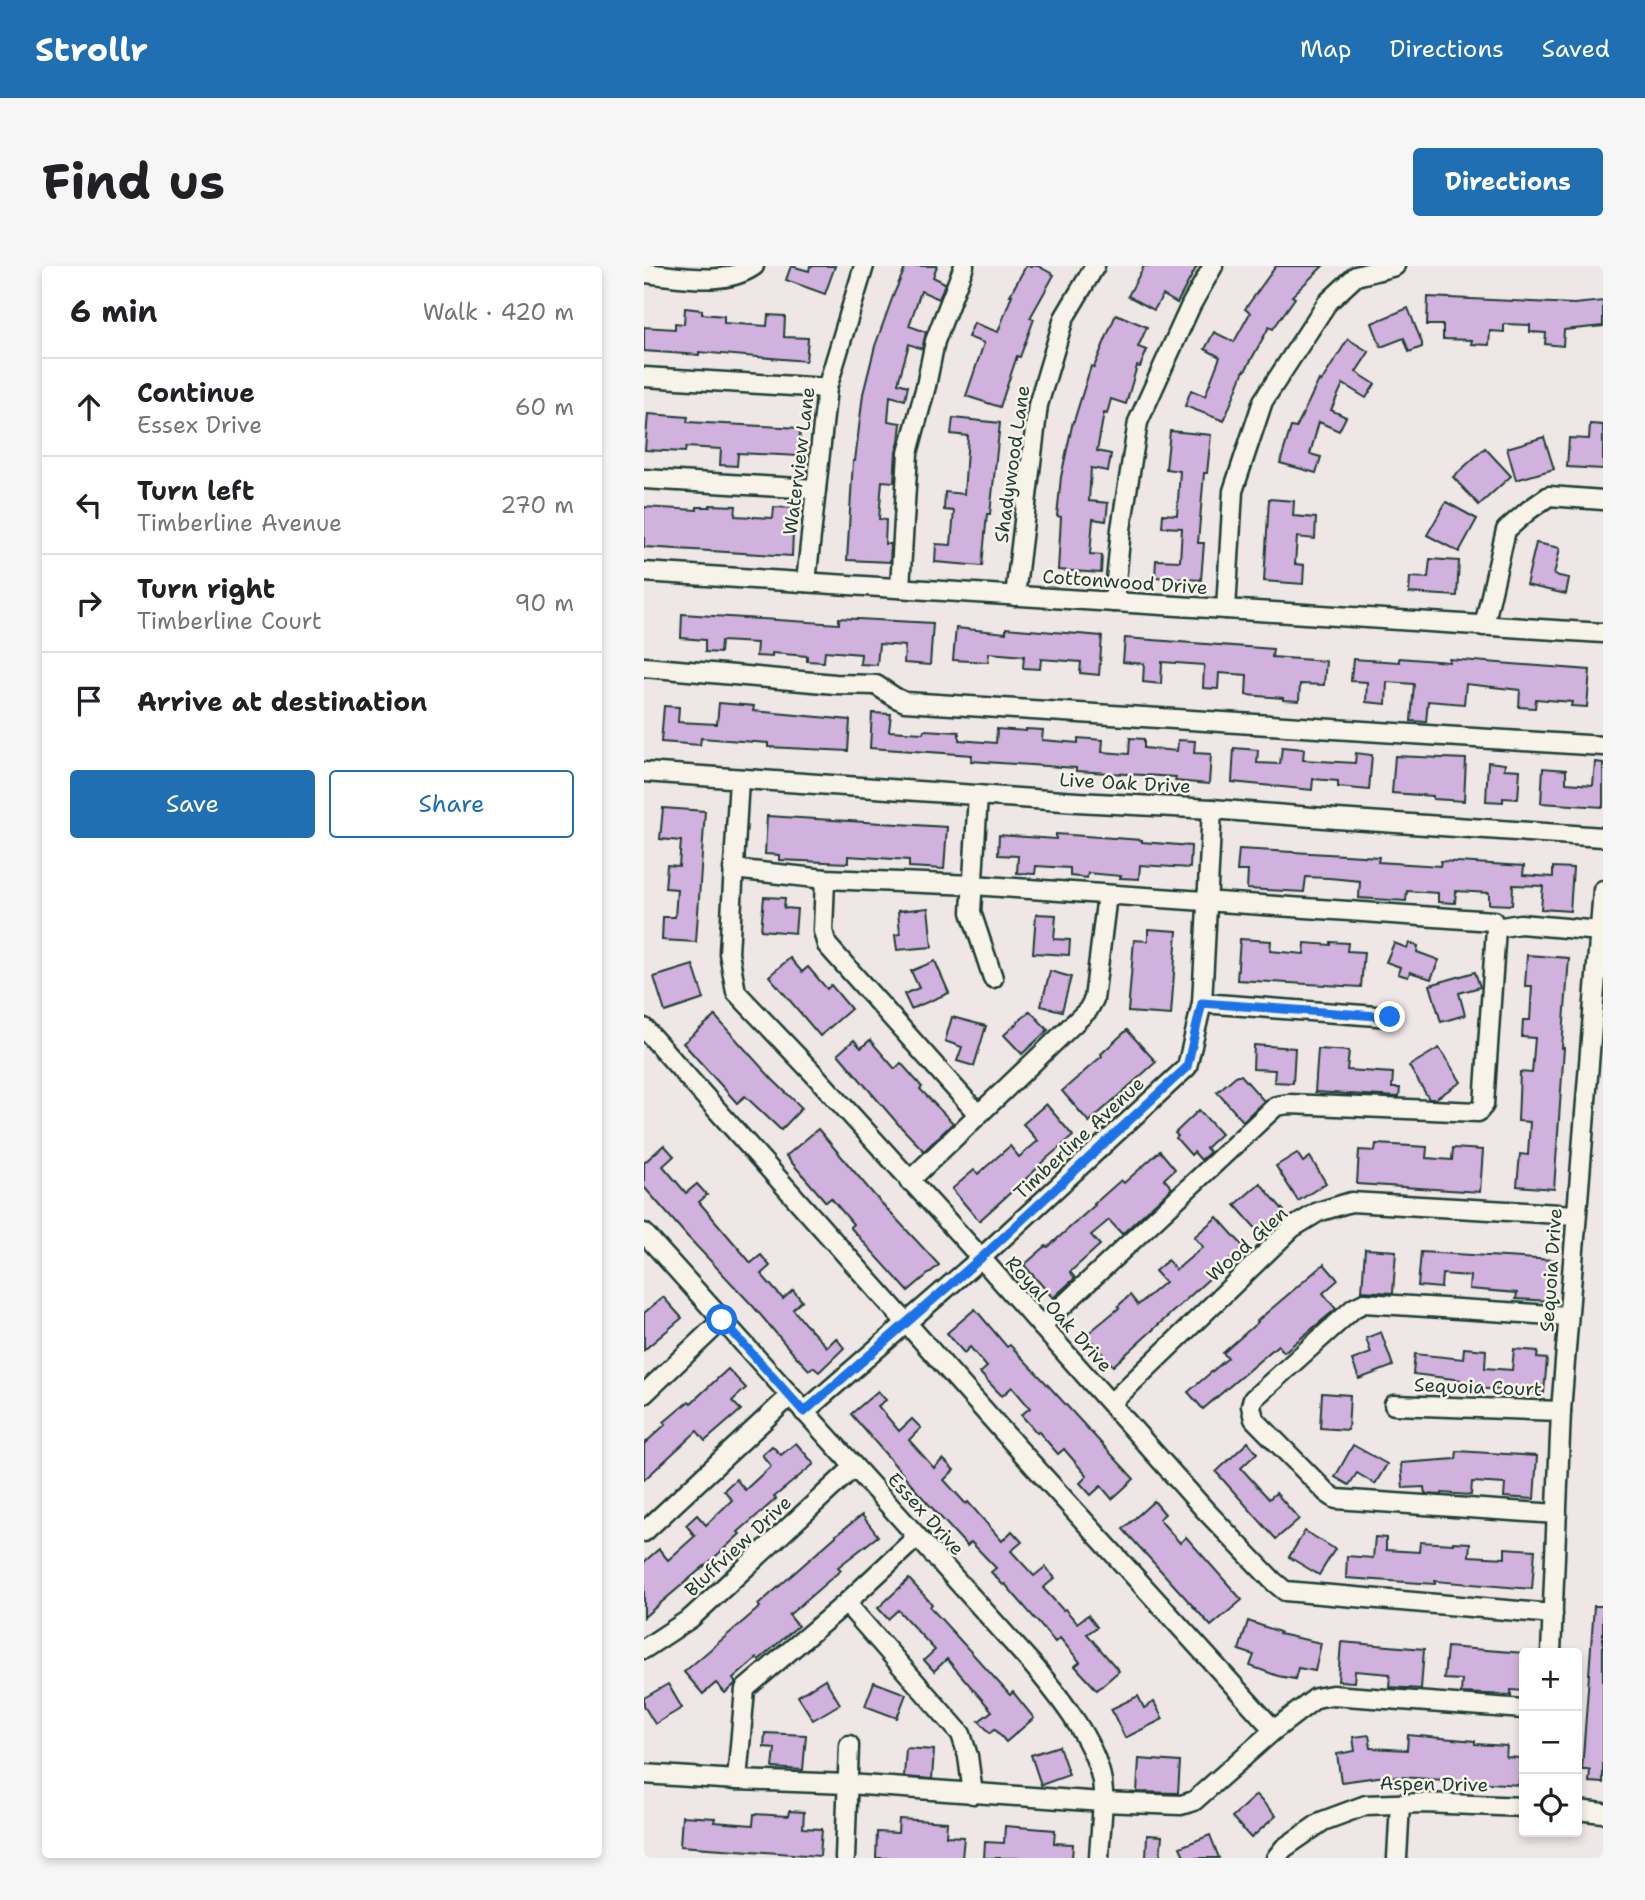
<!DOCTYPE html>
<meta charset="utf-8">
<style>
:root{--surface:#fff;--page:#f6f6f6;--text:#202124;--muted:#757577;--line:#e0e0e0;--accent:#1f6fb2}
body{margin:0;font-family:"Shantell Sans",sans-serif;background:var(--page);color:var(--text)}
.controls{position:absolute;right:21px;bottom:21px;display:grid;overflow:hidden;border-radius:7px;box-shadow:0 4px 10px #0003}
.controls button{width:63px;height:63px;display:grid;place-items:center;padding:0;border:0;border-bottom:2px solid var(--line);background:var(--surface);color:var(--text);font:35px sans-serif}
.stop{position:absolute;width:21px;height:21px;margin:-16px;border:5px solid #1a73e8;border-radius:50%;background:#fff}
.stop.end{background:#1a73e8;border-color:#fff;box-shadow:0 2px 7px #0008}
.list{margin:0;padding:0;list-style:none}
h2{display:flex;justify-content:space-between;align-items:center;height:91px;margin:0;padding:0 28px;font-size:30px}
h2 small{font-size:23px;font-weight:400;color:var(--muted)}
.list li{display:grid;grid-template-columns:46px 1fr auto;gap:21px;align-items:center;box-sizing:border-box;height:98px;padding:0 28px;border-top:2px solid var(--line)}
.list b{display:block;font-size:26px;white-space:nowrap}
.list p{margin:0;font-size:23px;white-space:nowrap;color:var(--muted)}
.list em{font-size:23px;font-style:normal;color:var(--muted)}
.actions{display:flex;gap:14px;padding:21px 28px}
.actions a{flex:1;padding:16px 0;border:2px solid var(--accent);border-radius:7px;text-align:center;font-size:24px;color:var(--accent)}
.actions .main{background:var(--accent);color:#fff}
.icon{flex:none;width:38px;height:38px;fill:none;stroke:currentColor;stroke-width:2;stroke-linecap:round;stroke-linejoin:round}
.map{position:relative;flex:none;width:959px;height:1592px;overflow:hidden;border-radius:7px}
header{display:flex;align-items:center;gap:42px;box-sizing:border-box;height:98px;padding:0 35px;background:var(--accent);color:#fff}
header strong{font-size:33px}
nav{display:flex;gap:38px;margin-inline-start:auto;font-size:24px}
.intro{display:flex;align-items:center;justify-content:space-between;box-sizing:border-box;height:168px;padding:0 42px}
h1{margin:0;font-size:49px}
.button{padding:18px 32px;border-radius:7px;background:var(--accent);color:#fff;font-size:24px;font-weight:700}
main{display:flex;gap:42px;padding:0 42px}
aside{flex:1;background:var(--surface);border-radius:7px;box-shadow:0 4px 10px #0003}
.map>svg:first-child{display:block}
.building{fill:#d1b1dd;stroke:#1f3d34;stroke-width:2}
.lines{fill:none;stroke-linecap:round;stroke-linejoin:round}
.minor-casing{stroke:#1f3d34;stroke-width:23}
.minor{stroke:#f7f3e8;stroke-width:18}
.route{stroke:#1a73e8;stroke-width:9}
.labels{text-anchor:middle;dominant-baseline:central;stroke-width:5;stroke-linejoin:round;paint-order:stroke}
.street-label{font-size:19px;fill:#1f3d34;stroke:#f7f3e8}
</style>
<header>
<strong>Strollr</strong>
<nav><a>Map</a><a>Directions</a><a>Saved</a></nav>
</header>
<div class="intro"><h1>Find us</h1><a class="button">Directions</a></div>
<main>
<aside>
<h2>6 min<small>Walk · 420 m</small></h2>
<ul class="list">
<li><svg class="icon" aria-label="ahead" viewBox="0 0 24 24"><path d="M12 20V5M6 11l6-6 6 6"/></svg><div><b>Continue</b><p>Essex Drive</p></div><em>60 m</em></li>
<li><svg class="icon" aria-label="left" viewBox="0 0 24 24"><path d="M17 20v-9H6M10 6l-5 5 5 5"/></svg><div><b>Turn left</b><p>Timberline Avenue</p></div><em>270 m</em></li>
<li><svg class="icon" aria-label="right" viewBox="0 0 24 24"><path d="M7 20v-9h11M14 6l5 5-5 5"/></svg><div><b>Turn right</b><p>Timberline Court</p></div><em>90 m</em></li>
<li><svg class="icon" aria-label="arrive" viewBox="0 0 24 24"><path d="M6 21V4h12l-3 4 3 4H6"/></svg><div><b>Arrive at destination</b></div></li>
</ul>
<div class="actions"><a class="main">Save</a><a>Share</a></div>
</aside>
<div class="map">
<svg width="959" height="1592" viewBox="0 0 959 1592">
<rect width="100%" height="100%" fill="#efe6e6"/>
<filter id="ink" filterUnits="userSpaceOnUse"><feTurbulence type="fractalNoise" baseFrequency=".0143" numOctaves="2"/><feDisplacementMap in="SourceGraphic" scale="14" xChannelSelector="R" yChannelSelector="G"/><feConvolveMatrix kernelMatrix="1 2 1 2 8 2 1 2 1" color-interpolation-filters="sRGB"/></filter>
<g filter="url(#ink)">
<g class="building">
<polygon points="147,0 165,5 166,0 191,0 181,28 142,14"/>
<polygon points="262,0 293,0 289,11 301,17 295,33 277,25 265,60 282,66 278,83 265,78 254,117 264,120 261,134 246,130 244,155 257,157 255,176 252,186 250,216 238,215 235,253 242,254 241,278 247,278 246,296 203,294 209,195 211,195 219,128 231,80 249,30"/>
<polygon points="382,0 394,0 410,9 386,52 390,53 376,91 373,90 356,141 322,130 340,77 324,71 330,57 354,66 368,29 366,29"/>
<polygon points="500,0 553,0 533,37 519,29 510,44 484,30"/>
<polygon points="632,0 679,0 648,30 651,32 629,63 625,61 601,105 600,104 580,155 541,140 547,124 561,130 576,91 561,83 570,66 590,76 606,47 601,43"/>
<polygon points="784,31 930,38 959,35 959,60 920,64 919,80 901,78 902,67 886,66 886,59 860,58 860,66 846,65 845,79 827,78 828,74 799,73 799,59 783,59"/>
<polygon points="41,42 58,44 58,48 80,50 80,57 123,60 124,49 141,50 140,71 164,72 162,95 55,86 55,89 0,85 0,61 31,63 31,57 40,58"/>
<polygon points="764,42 778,77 778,81 765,86 760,72 737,81 728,57"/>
<polygon points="472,48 503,61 494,81 503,84 496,101 493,100 482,138 467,133 463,148 460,147 453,185 467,188 464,205 447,202 445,235 464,237 462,255 449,253 446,288 458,289 457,307 414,304 417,251 413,250 417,211 429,155 430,155 447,100 450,101"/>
<polygon points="704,73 725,86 712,106 731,118 722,132 699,118 687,144 702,151 695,165 675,156 666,188 677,191 672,207 636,197 647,161 652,162 675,114 677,116"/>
<polygon points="4,148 44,151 43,156 156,162 155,190 94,187 93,200 76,199 77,183 42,181 41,186 1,184"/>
<polygon points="309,152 356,157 346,248 343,248 338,300 291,296 292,278 307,279 310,245 300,244 301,226 320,228 324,170 307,168"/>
<polygon points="946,158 959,159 959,203 923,201 925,172 945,173"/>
<polygon points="526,165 567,169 563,207 560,207 554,277 560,277 557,314 511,311 512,294 536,295 538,262 518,261 519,248 533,249 536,205 522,203"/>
<polygon points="900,171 910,203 872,214 863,182"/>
<polygon points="841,182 867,210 835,239 809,211"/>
<polygon points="625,233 650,235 649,250 672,252 671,273 653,271 651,298 660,299 659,318 620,315"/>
<polygon points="802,236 833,253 815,286 783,269"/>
<polygon points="66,239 92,240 91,250 129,252 130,241 150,242 148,290 0,281 0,241 53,244 53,241 66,241"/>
<polygon points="892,277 916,282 910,309 925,312 922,328 882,319"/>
<polygon points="786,293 815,295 813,330 765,327 766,311 784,312"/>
<polygon points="38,348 195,358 195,352 289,357 286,399 260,397 261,380 235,378 233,399 216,398 217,388 181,385 180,396 163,395 163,390 128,387 128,391 112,390 113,377 77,375 76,387 61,386 61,374 37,372"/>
<polygon points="312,362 362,367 362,362 458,370 455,409 436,407 437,396 397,393 396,403 379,402 380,390 345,387 344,396 309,394"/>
<polygon points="481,372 629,383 628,391 682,395 680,419 656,418 655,435 639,434 639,432 602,429 603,409 575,407 574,423 559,422 560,399 518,396 517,418 499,416 500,398 479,396"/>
<polygon points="755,392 805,396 805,393 946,404 943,441 927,440 928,436 892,433 891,442 875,441 876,424 822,418 820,438 784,435 782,456 767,455 770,418 743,416 742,438 722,436 723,416 707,415 709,393 755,396"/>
<polygon points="75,437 110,440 109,445 206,454 204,485 124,481 124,477 57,472 56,479 17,476 20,440 35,441 34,456 73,458"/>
<polygon points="228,447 247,448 245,465 279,467 280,464 315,466 315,474 352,477 353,463 382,465 382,463 399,464 398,474 434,477 434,472 459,474 458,486 485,488 486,472 500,473 500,482 533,485 534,474 551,475 550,487 567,488 565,518 531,515 532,511 432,505 432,502 327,495 328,489 226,482"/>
<polygon points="638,481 660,483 659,494 711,497 712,487 728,489 725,524 694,521 694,515 669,513 668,524 588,516 590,482 614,484 613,497 636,498"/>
<polygon points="751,490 822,493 820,535 789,533 789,530 748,527"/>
<polygon points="844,496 861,498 860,503 876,504 874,533 859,532 859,536 842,535"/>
<polygon points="951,496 959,497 959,541 897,537 899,502 922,504 922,517 949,519"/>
<polygon points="19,542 61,545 52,676 18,674 19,651 31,651 33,623 21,622 23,599 35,600 37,575 16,573"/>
<polygon points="123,550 303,561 300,603 265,601 265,594 204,590 204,597 135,594 135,589 121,588"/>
<polygon points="412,568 498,574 498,576 547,580 546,602 496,599 495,613 476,612 477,610 444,607 443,612 426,610 426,602 392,600 391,608 373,607 374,590 354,589 355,569 412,573"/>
<polygon points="595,583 735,591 734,596 796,600 797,595 880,600 879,609 909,611 909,601 929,602 926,645 897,643 899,620 869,619 868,639 845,638 845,627 812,625 811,637 794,636 794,627 763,625 762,635 715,632 716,615 685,612 662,611 660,626 603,623 604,605 593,605"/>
<polygon points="120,631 141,632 140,642 153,643 151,667 117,664"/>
<polygon points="284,642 288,681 253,684 251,669 256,668 254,645"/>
<polygon points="392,648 412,649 410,673 426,674 425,689 389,687"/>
<polygon points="504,663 533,665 527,749 484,746 490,674 504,675"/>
<polygon points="596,673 627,675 626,685 660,688 661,677 687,679 687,676 704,677 703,685 720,686 717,721 593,714"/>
<polygon points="750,677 763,682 765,677 774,680 773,686 795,694 787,713 766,706 764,711 754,708 756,701 742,696"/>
<polygon points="883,689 925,692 918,782 920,782 910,923 873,920 876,888 884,889 886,856 874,855 876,806 888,807 891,772 878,771 879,754 886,754 888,720 881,720"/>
<polygon points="146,692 158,706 164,701 183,723 187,719 207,743 176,770 125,710"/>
<polygon points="291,695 305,727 267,743 260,728 275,722 267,705"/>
<polygon points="49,699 60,733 21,746 10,711"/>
<polygon points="406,705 427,711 418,745 397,740"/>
<polygon points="831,706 836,721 815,727 821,749 797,756 786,719"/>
<polygon points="386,745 404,764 378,788 360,769"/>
<polygon points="71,750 129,814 158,842 137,864 101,830 93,837 39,777"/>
<polygon points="308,751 342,760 330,800 313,795 318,781 301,775"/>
<polygon points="483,764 512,796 445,856 418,825 458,790 457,788"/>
<polygon points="210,774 217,782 226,774 251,803 257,797 278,821 276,823 309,857 280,885 255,859 194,788"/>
<polygon points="610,779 651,782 649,817 630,816 631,804 609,803"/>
<polygon points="795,782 817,816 791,833 785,833 765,800"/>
<polygon points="674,783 705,785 703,804 749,807 748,822 756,822 755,831 671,826"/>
<polygon points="593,809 597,809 620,835 599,855 573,826"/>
<polygon points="402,838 429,870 396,898 397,899 335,955 308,923 330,904 334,908 366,880 375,891 394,875 379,858"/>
<polygon points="555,844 577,868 562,882 566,886 557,894 550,886 547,889 532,872 534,870 531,867"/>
<polygon points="174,863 231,930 295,999 264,1025 206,961 209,958 187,932 182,936 142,890"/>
<polygon points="732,878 783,881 782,892 808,894 809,882 839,884 836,926 713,918 715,884 731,885"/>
<polygon points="20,879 30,890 19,900 42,927 53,918 63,929 55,936 107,997 117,989 126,1000 117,1008 139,1033 149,1024 158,1035 149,1043 161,1058 183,1081 192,1072 200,1082 175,1106 169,1101 165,1104 148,1086 108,1039 43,970 0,921 0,897"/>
<polygon points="516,885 531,903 520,913 528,922 478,968 465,954 447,969 456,979 426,1006 431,1012 409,1032 380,999 402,980 404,981 451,939 450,938 477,914 480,917"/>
<polygon points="653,887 659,896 666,891 682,917 654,935 632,900"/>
<polygon points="616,917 640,945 615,966 591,939"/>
<polygon points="573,951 600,981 469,1100 442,1069 475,1042 474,1040 486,1029 494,1039 521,1016 511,1005 524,994 532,1004 559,981 550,971"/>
<polygon points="721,983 752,985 749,1027 718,1025"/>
<polygon points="777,986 911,994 908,1035 872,1033 873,1027 825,1023 826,1010 798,1008 797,1022 774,1020"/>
<polygon points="680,998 694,1014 679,1027 692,1043 640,1086 634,1079 559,1143 544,1126 584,1092 579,1087 614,1056 613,1055"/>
<polygon points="19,1031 38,1052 0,1084 0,1047"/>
<polygon points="331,1043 363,1081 366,1079 401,1116 490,1213 468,1233 457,1220 447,1229 436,1217 443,1210 420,1183 414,1188 394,1165 393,1167 377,1149 386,1142 368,1121 358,1130 336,1107 343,1101 326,1081 320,1087 303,1067"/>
<polygon points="737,1066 749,1100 715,1113 708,1094 727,1087 722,1072"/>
<polygon points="820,1082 842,1084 841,1102 868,1104 870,1083 894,1085 893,1092 903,1093 900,1127 817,1121 817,1114 769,1108 771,1088 819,1093"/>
<polygon points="84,1103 102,1122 88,1135 97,1144 61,1175 53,1165 0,1214 0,1178 22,1158 20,1156 45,1135 47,1137"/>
<polygon points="234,1125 242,1134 234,1140 255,1165 268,1153 277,1162 265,1174 290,1202 299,1193 310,1204 300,1214 322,1238 324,1236 358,1275 368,1265 378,1276 367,1285 390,1310 401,1301 411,1312 399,1322 419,1344 421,1343 433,1357 444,1349 453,1361 443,1368 475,1405 453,1424 431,1400 436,1396 416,1372 411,1376 361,1318 359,1319 347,1306 352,1302 327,1276 323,1280 269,1221 270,1221 207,1148"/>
<polygon points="678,1127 706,1129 704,1164 676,1162"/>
<polygon points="604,1176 613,1187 597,1202 625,1233 632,1227 655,1253 632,1273 572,1206"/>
<polygon points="152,1177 170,1198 130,1231 132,1233 94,1266 96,1268 71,1291 0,1351 0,1296 15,1283 24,1294 51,1270 42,1259 53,1249 62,1259 88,1234 80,1224 92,1213 101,1224 127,1200 118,1189 128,1180 137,1189"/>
<polygon points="709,1179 743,1198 731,1218 713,1207 705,1219 691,1211"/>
<polygon points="813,1185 893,1190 890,1233 860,1231 861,1218 828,1216 827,1229 798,1227 798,1229 781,1228 780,1221 759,1222 757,1197 812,1193"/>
<polygon points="510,1235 521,1248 515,1253 536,1277 542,1271 598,1334 567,1360 479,1263"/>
<polygon points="218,1249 234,1270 194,1301 197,1304 145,1349 154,1360 115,1394 113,1392 89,1413 92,1417 81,1427 72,1417 59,1428 40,1406 116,1341 114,1339 192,1270 192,1269"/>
<polygon points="661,1265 691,1283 675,1309 645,1291"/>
<polygon points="731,1271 742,1272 742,1284 775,1286 776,1276 809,1278 809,1276 826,1277 825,1290 861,1292 861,1282 891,1284 888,1323 791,1315 791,1318 702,1312 703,1290 729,1292"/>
<polygon points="265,1313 288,1338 286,1341 366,1429 369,1426 390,1452 362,1476 351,1463 346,1467 335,1455 348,1445 303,1393 290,1405 280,1394 291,1384 277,1369 254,1344 244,1353 234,1342"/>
<polygon points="950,1340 959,1340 959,1517 945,1516 946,1504 938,1504"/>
<polygon points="604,1355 636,1366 635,1368 677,1377 671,1405 654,1402 651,1413 634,1410 606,1400 610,1389 595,1384"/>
<polygon points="697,1376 780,1383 777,1423 745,1421 746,1408 711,1405 710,1416 694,1415"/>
<polygon points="803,1381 880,1387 880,1425 867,1424 867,1429 817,1427 818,1414 800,1413"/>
<polygon points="181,1413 196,1438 169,1454 154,1430"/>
<polygon points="230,1416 262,1428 253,1452 221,1440"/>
<polygon points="24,1418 38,1442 11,1458 0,1440 0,1432"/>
<polygon points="494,1430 500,1442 510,1436 519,1453 481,1472 467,1443"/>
<polygon points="121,1467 162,1469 159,1504 129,1502 131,1482 120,1481"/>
<polygon points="725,1469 727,1482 763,1484 764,1469 831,1475 831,1478 863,1480 862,1491 877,1492 875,1519 741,1510 697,1516 693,1488 711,1485 709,1471"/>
<polygon points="415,1480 425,1509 397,1519 387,1489"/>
<polygon points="262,1482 290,1484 288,1513 260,1511"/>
<polygon points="495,1493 536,1496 534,1527 493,1526"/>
<polygon points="612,1529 632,1550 607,1572 588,1551"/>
<polygon points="145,1545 160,1546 159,1562 178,1563 176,1590 36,1580 38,1550 71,1552 70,1556 109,1559 110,1548 144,1550"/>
<polygon points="255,1553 303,1556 302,1570 320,1571 318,1592 232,1592 233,1566 254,1567"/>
<polygon points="361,1560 411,1564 410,1577 429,1578 428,1592 340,1592 341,1576 360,1577"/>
<polygon points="503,1569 518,1570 516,1592 502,1592"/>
<polygon points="566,1569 575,1592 541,1592 536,1581"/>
</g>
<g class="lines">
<g class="minor-casing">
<g id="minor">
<path d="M0,7C35,10 80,21 110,0"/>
<polyline points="0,111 183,122"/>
<polyline points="0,213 172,223"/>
<polyline points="0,306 959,367"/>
<polyline points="162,316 183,122 220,0"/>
<polyline points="256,322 264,187 282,120 291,75 320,0"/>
<polyline points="371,330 394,139 420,52 451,0"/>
<polyline points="470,336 477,263 494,156 547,39 569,0"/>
<polyline points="582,343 589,225 619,135 683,37 712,10 751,0"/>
<polyline points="840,360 862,264 885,244 905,230 959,234"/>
<polyline points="0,401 191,418 232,419 252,432 261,436 959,480"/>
<polyline points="0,506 433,536 568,543 693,553 959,571"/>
<polyline points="95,513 85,687 92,726 168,806 337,992 561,1244 629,1315 641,1325 909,1348"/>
<polyline points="334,529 327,646 349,712"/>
<polyline points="89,603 181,613 329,619 849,655 852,662 840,839 834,846 645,838 632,840 397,1060"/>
<polyline points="181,613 179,665 183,679 334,848"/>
<polyline points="852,662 876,658 956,665"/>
<polyline points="558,737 746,751"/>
<polyline points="0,762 380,1189 630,1464"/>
<polyline points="265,915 444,744 450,733 463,629"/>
<path d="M0,967L388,1398C415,1430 458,1483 459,1526C459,1548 456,1570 455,1592"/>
<polyline points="0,1128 78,1054"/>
<polyline points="467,1137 648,962 674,946 707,936 932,949"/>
<polyline points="750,1139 917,1145"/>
<polyline points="160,1146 337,992 543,801 558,737 568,543"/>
<polyline points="913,1248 692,1233 683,1227 610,1153 607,1140 609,1133 710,1042 720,1037 924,1050"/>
<polyline points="0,1266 146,1130"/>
<polyline points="202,1337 317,1468 324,1490 329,1528"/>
<polyline points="0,1383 47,1352 210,1201"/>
<polyline points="907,1387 917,1145 959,624"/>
<polyline points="0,1508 93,1514 204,1518 458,1536 537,1539 550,1535 630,1464 672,1432 688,1429 880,1443"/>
<polyline points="93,1514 101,1423 202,1337 273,1271"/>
<polyline points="933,1544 959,1547"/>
<polyline points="201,1592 205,1479"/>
<polyline points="632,1592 640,1582 679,1555 722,1539 779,1537 880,1541"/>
<polyline points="753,1592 756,1538"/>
</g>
</g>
<use href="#minor" class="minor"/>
</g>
</g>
<g class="lines" filter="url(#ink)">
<polyline class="route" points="78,1054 160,1146 337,992 543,801 558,737 746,751"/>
</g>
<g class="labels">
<g class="street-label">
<text transform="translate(155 195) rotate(-83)">Waterview Lane</text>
<text transform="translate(368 198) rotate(-82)">Shadywood Lane</text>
<text transform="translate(481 316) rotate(4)">Cottonwood Drive</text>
<text transform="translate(481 517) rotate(3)">Live Oak Drive</text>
<text transform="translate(435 872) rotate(-43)">Timberline Avenue</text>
<text transform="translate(603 978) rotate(-42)">Wood Glen</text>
<text transform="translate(907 1004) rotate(-86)">Sequoia Drive</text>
<text transform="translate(415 1048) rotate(48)">Royal Oak Drive</text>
<text transform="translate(834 1121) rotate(2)">Sequoia Court</text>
<text transform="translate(282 1248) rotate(48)">Essex Drive</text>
<text transform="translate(94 1280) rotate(-43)">Bluffview Drive</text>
<text transform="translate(790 1518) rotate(1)">Aspen Drive</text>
</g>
</g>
</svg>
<div class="controls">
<button>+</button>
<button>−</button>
<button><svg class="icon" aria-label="locate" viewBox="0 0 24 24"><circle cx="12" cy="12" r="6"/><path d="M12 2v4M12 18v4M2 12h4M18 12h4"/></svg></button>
</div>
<div class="stop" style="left:78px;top:1054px"></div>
<div class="stop end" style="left:746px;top:751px"></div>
</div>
</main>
